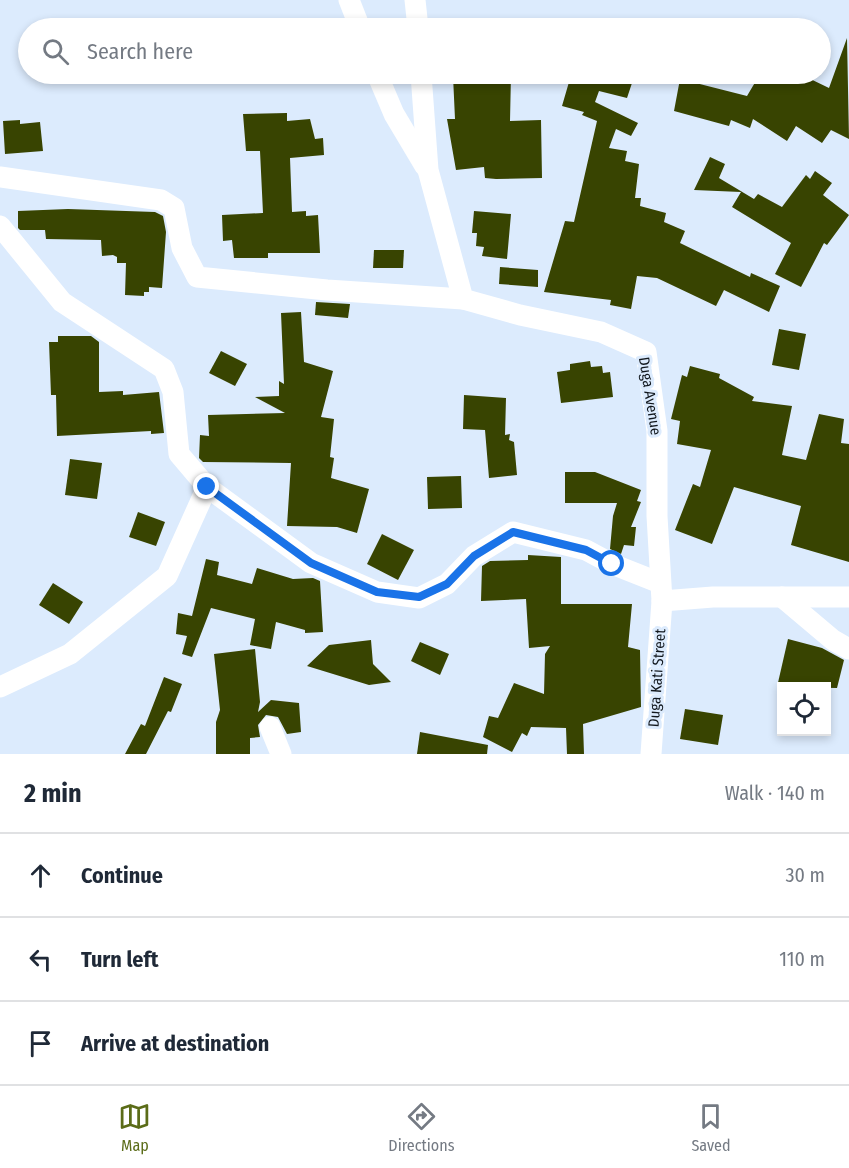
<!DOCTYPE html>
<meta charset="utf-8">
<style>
:root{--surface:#fff;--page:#f2f2f3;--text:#1f2937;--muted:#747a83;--line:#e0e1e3;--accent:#5b6c18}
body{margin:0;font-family:"Fira Sans Condensed",sans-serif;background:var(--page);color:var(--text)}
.controls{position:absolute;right:18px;bottom:18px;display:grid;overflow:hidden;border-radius:0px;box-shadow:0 3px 9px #0003}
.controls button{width:54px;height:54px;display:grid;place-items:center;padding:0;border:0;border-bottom:2px solid var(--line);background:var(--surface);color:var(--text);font:30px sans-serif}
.stop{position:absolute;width:18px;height:18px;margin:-14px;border:4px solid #1a73e8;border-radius:50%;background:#fff}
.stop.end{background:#1a73e8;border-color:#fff;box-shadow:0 2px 6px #0008}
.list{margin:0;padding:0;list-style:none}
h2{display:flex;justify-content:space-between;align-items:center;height:78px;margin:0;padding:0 24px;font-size:26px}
h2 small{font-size:20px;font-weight:400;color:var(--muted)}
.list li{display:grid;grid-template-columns:39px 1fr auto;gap:18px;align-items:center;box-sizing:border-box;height:84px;padding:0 24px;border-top:2px solid var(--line)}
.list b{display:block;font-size:22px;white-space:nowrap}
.list em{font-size:20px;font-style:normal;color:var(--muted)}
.icon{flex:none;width:33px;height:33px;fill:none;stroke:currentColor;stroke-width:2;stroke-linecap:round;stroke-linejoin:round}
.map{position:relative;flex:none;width:849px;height:754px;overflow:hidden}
.search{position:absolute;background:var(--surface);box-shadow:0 3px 9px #0003;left:18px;right:18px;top:18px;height:66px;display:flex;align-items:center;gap:15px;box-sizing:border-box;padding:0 21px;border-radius:33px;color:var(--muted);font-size:22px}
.sheet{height:330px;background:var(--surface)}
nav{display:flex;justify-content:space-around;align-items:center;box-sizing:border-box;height:84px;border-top:2px solid var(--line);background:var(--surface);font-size:16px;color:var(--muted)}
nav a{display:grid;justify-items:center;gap:3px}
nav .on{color:var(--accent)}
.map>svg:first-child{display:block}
.building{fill:#384401}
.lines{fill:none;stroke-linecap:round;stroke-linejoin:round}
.minor{stroke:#fff;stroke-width:21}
.route{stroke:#1a73e8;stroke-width:8}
.labels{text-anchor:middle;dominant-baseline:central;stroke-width:6;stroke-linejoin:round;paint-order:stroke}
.street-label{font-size:15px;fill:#11171d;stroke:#dcebfd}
</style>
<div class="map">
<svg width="849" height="754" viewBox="0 0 849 754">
<rect width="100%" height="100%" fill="#dcebfd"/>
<g class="building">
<polygon points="847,38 849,139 831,130 822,143 796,126 787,141 753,119 750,128 731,120 729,126 674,111 680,79 747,96 760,74 800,74 829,88"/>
<polygon points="511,74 510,121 541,120 542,178 496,179 485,178 484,167 456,170 447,119 455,119 453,76"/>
<polygon points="557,74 635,74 627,98 599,91 595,102 638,123 631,136 616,129 609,148 627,151 625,161 639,164 635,198 641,198 640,206 666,213 664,222 685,231 680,243 750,277 751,273 780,286 769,312 724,290 716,306 657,278 637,276 631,309 610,305 611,300 544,292 565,221 574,222 597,121 582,115 584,112 562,106 569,82 556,79"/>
<polygon points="287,113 287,121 310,119 315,139 323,138 324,155 290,158 292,212 306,211 306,216 318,215 320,253 268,253 268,258 234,258 232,240 223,241 222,215 263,213 260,151 246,151 243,114"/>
<polygon points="20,120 20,124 40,122 43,151 5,154 3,121"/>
<polygon points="710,157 725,164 719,178 754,199 758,194 782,207 806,175 810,179 815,171 832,183 823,195 849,215 827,245 824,243 801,287 775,274 791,243 732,207 741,192 694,190"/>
<polygon points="68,209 155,212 163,216 166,232 162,288 149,287 149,292 144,292 144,296 125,295 126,263 117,263 117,257 113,255 102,256 101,240 46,239 45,230 20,230 18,228 18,211"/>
<polygon points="474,211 511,214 507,259 482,256 484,247 476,246 477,233 472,233"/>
<polygon points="374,250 404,250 403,268 373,268"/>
<polygon points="500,267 538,270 538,287 499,284"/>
<polygon points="316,302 350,304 348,318 315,315"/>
<polygon points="301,312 304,362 333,371 321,417 334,419 330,457 334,458 331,478 369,489 357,533 337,527 287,526 291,463 203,462 199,458 200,435 209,436 208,415 285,413 255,397 279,396 279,381 284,384 281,313"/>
<polygon points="779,329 806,334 799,370 772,365"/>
<polygon points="58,336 91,336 99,342 99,392 123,391 123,395 159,392 164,433 151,434 151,431 57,436 56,395 51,395 49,342 58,342"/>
<polygon points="221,351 247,364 235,386 209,373"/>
<polygon points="590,361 591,367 602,366 603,373 610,372 613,397 561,403 557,372 570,370 570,364"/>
<polygon points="690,366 720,374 719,378 754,397 752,401 792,406 782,455 806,460 819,414 844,419 841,443 849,444 849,562 791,545 801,506 734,487 712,544 675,530 693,484 700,487 711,450 677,444 680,421 671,419 682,375 687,377"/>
<polygon points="464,395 506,398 505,435 510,434 509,440 514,442 517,475 489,478 485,430 463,429"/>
<polygon points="70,459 102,463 97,499 65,495"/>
<polygon points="565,472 595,472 641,490 637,501 641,502 631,527 636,527 634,546 624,545 621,554 610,549 613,516 617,503 565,503"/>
<polygon points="461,476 462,508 428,509 427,477"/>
<polygon points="138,512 165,522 156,546 129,537"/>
<polygon points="382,534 414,550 398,580 367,564"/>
<polygon points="528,555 561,557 561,604 632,604 628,647 640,650 641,707 583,724 584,754 567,754 566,728 531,727 527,736 522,733 512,752 483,737 489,716 498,718 514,683 544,694 545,654 550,646 529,648 526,599 481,601 482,566 490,561 528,560"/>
<polygon points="206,559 219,562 217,575 252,584 257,568 293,579 313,578 320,581 323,632 305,633 305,630 276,622 271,649 250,645 255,619 211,608 192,657 182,654 187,636 176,634 178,613 192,616"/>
<polygon points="53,583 83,602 69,624 39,605"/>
<polygon points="788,639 822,648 844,660 837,688 777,687"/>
<polygon points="371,640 373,664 391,682 369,685 307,666 329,645"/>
<polygon points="420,642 449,654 440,675 411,661"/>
<polygon points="255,649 260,702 258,712 271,700 299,703 301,732 287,734 278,717 266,715 258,725 260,737 250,738 250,754 216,754 216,722 220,710 214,654"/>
<polygon points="164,677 182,684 171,712 168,711 146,754 125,754 141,724 145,726"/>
<polygon points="685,709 723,715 718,745 680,739"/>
<polygon points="420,732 488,745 487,754 417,754"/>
</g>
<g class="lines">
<g class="minor">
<polyline points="349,0 360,28"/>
<polyline points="415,0 418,28"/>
<polyline points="377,74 394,114 425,166"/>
<polyline points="421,74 428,170 463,299 520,315 601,332 646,352 657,431 657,516 662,601 713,597 849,597"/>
<polyline points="0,177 161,200 174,208 182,248 197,277 327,290 463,299"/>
<polyline points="0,226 62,302 164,369 173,392 179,454 207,487 311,563 377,592 419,598 447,584 474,556 513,532 586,550 612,564 660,583"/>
<polyline points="782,597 833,640 849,649"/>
<polyline points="0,687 70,654 167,576 207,487"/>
<polyline points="270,727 281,754"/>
<polyline points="651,754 662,601"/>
</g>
</g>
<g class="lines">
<polyline class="route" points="207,487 311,563 377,592 419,597 447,584 474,556 513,532 586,550 612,564"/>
</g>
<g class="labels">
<g class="street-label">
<text transform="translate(650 396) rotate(81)">Duga Avenue</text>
<text transform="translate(657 678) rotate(-86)">Duga Kati Street</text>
</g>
</g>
</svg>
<div class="controls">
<button><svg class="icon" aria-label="locate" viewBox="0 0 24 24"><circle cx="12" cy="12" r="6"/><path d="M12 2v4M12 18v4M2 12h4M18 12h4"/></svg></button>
</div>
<div class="stop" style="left:612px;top:564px"></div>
<div class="stop end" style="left:207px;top:487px"></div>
<div class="search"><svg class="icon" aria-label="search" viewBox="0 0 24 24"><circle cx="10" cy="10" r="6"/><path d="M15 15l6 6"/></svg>Search here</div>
</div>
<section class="sheet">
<h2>2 min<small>Walk · 140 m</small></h2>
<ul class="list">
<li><svg class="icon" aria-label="ahead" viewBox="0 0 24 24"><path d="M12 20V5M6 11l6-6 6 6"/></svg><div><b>Continue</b></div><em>30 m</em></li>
<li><svg class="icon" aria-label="left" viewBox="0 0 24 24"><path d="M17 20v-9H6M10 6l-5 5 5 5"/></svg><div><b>Turn left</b></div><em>110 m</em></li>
<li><svg class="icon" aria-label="arrive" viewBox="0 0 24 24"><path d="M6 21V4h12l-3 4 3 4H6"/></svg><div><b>Arrive at destination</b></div></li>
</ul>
</section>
<nav>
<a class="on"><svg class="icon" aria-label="map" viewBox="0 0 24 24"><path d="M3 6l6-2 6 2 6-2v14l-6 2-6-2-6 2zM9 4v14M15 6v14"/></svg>Map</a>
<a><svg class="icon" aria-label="directions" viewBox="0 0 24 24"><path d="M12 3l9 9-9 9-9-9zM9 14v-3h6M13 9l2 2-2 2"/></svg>Directions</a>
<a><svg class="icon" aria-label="saved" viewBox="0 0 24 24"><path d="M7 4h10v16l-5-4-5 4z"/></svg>Saved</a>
</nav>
